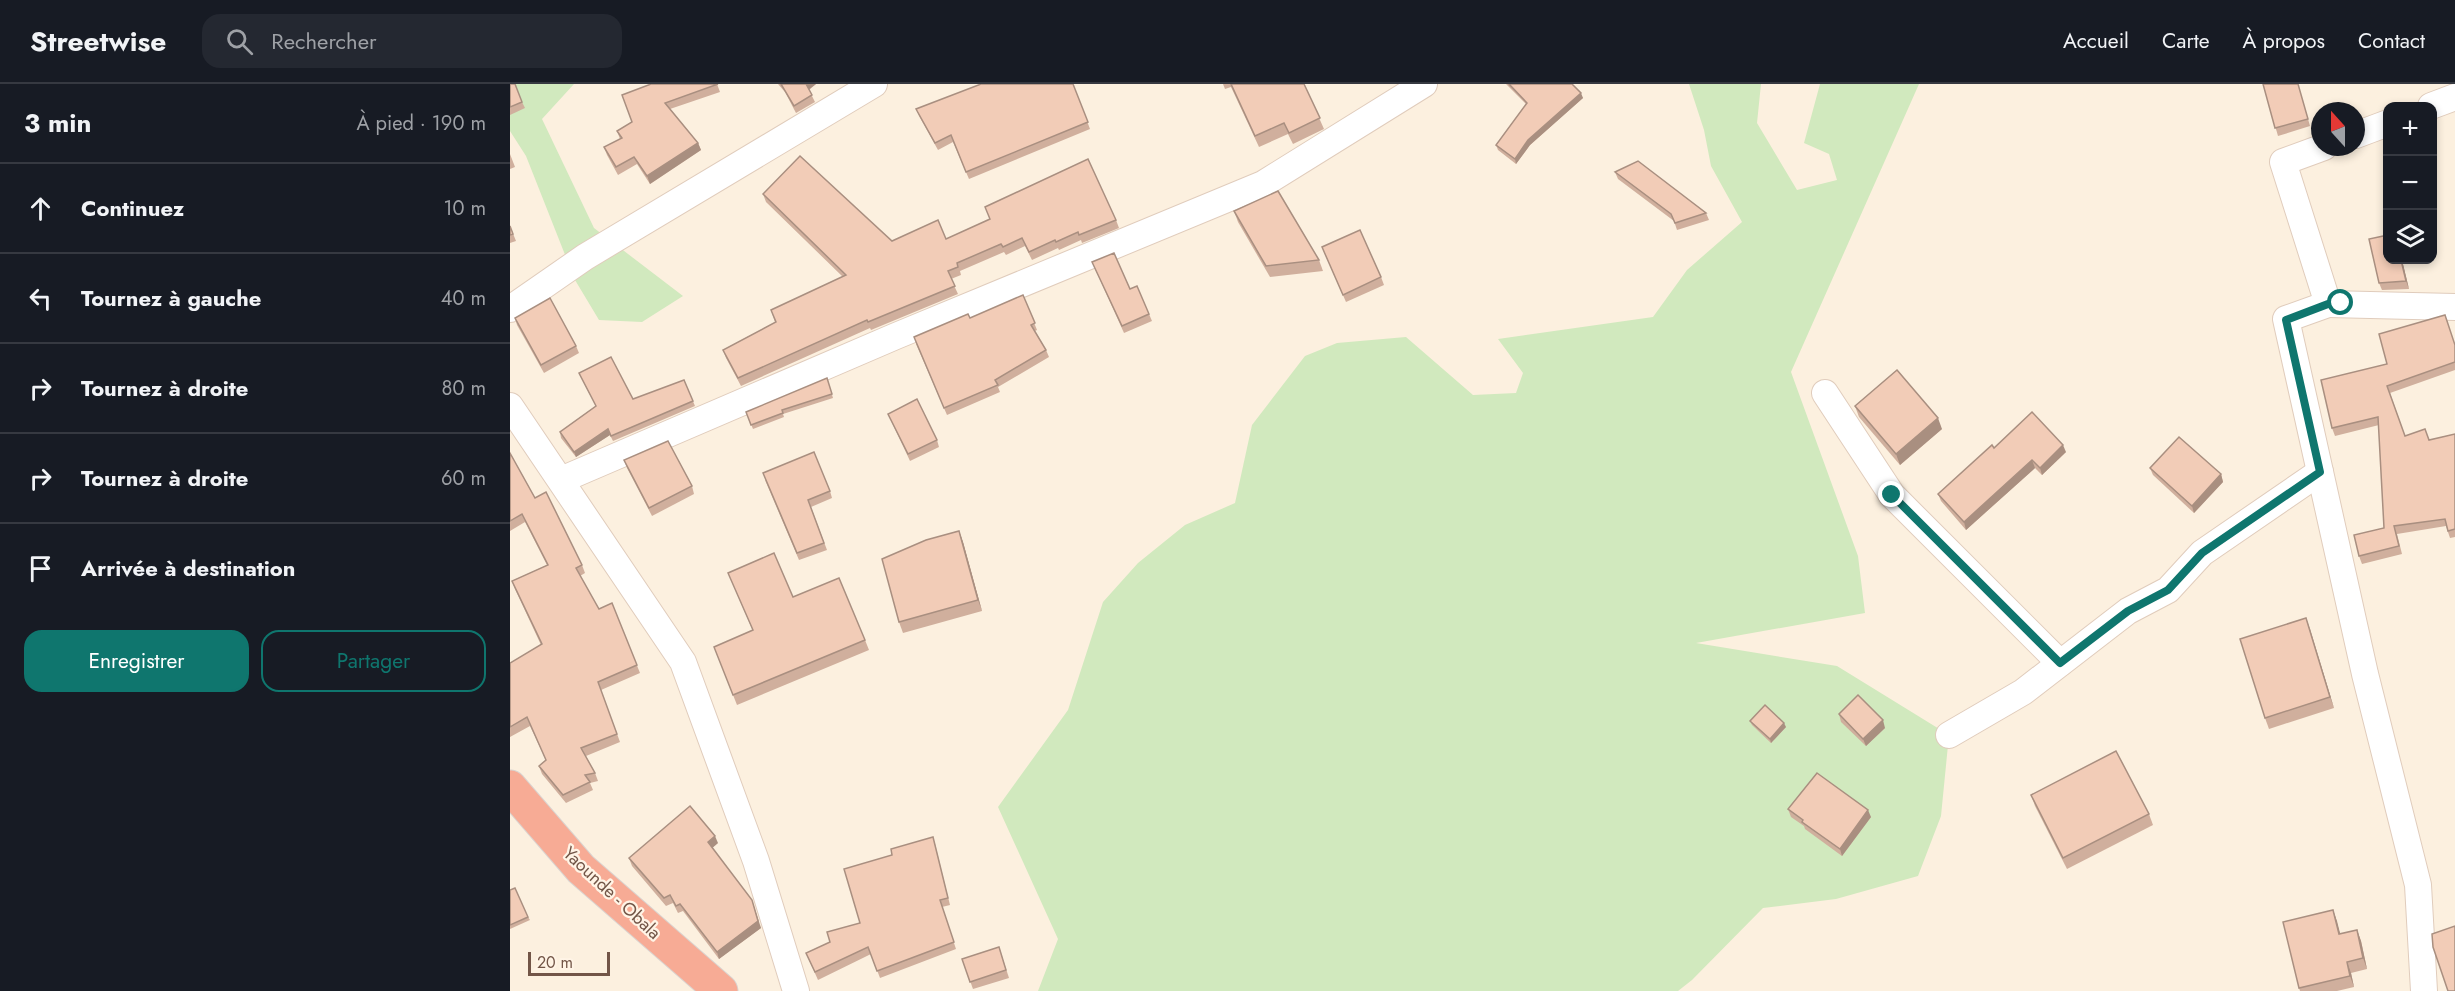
<!DOCTYPE html>
<html lang="fr">
<meta charset="utf-8">
<style>
:root{--surface:#171b24;--page:#242831;--text:#f1f3f6;--muted:#9ea1a6;--line:#363941;--accent:#0f766e}
body{margin:0;font-family:Jost,sans-serif;background:var(--page);color:var(--text)}
.controls{position:absolute;right:18px;top:18px;display:grid;overflow:hidden;border-radius:12px;box-shadow:0 3px 9px #0003}
.controls button{width:54px;height:54px;display:grid;place-items:center;padding:0;border:0;border-bottom:2px solid var(--line);background:var(--surface);color:var(--text);font:30px sans-serif}
.compass{position:absolute;left:1801px;top:18px;width:54px;height:54px;border-radius:50%;background:var(--surface);box-shadow:0 3px 9px #0003;rotate:339deg}
.scale{position:absolute;left:18px;bottom:15px;width:82px;box-sizing:border-box;padding-left:6px;border:3px solid #725547;border-top:0;font-size:16px;line-height:21px;white-space:nowrap;color:#725547;-webkit-text-stroke:4px #fff4e6;paint-order:stroke}
.stop{position:absolute;width:18px;height:18px;margin:-14px;border:4px solid #0f766e;border-radius:50%;background:#fff}
.stop.end{background:#0f766e;border-color:#fff;box-shadow:0 2px 6px #0008}
.list{margin:0;padding:0;list-style:none}
h2{display:flex;justify-content:space-between;align-items:center;height:78px;margin:0;padding:0 24px;font-size:26px}
h2 small{font-size:20px;font-weight:400;color:var(--muted)}
.list li{display:grid;grid-template-columns:39px 1fr auto;gap:18px;align-items:center;box-sizing:border-box;height:90px;padding:0 24px;border-top:2px solid var(--line)}
.list b{display:block;font-size:22px;white-space:nowrap}
.list em{font-size:20px;font-style:normal;color:var(--muted)}
.actions{display:flex;gap:12px;padding:18px 24px}
.actions a{flex:1;padding:14px 0;border:2px solid var(--accent);border-radius:18px;text-align:center;font-size:21px;color:var(--accent)}
.actions .main{background:var(--accent);color:#fff}
.icon{flex:none;width:33px;height:33px;fill:none;stroke:currentColor;stroke-width:2;stroke-linecap:round;stroke-linejoin:round}
.map{position:relative;flex:none;width:1945px;height:907px;overflow:hidden}
header{display:flex;align-items:center;gap:36px;box-sizing:border-box;height:84px;padding:0 30px;background:var(--surface);border-bottom:2px solid var(--line)}
header strong{font-size:28px}
nav{display:flex;gap:33px;margin-inline-start:auto;font-size:21px}
.search{width:420px;height:54px;background:var(--page);display:flex;align-items:center;gap:15px;box-sizing:border-box;padding:0 21px;border-radius:18px;color:var(--muted);font-size:22px}
main{display:flex}
aside{flex:1;background:var(--surface)}
.map>svg:first-child{display:block}
.green{fill:#d1e9be}
.lines{fill:none;stroke-linecap:round;stroke-linejoin:round}
.street-casing{stroke:#e0ccbc;stroke-width:28}
.highway-casing{stroke:#dad3cf;stroke-width:35}
.street{stroke:#fff;stroke-width:26}
.highway{stroke:#f7ab95;stroke-width:33}
.wall{fill:#d0af9d}
.shaded-wall{fill:#a98f80}
.building{fill:#f2ccb7;stroke:#a98f80;stroke-width:1.5}
.route{stroke:#0f766e;stroke-width:8}
.labels{text-anchor:middle;dominant-baseline:central;stroke-width:4.5;stroke-linejoin:round;paint-order:stroke}
.street-label{font-size:18px;fill:#725547;stroke:#fff4e6}
</style>
<header>
<strong>Streetwise</strong>
<div class="search"><svg class="icon" aria-label="search" viewBox="0 0 24 24"><circle cx="10" cy="10" r="6"/><path d="M15 15l6 6"/></svg>Rechercher</div>
<nav><a>Accueil</a><a>Carte</a><a>À propos</a><a>Contact</a></nav>
</header>
<main>
<aside>
<h2>3 min<small>À pied · 190 m</small></h2>
<ul class="list">
<li><svg class="icon" aria-label="ahead" viewBox="0 0 24 24"><path d="M12 20V5M6 11l6-6 6 6"/></svg><div><b>Continuez</b></div><em>10 m</em></li>
<li><svg class="icon" aria-label="left" viewBox="0 0 24 24"><path d="M17 20v-9H6M10 6l-5 5 5 5"/></svg><div><b>Tournez à gauche</b></div><em>40 m</em></li>
<li><svg class="icon" aria-label="right" viewBox="0 0 24 24"><path d="M7 20v-9h11M14 6l5 5-5 5"/></svg><div><b>Tournez à droite</b></div><em>80 m</em></li>
<li><svg class="icon" aria-label="right" viewBox="0 0 24 24"><path d="M7 20v-9h11M14 6l5 5-5 5"/></svg><div><b>Tournez à droite</b></div><em>60 m</em></li>
<li><svg class="icon" aria-label="arrive" viewBox="0 0 24 24"><path d="M6 21V4h12l-3 4 3 4H6"/></svg><div><b>Arrivée à destination</b></div></li>
</ul>
<div class="actions"><a class="main">Enregistrer</a><a>Partager</a></div>
</aside>
<div class="map">
<svg width="1945" height="907" viewBox="0 0 1945 907">
<rect width="100%" height="100%" fill="#fcf0df"/>
<g class="green">
<polygon points="0,0 64,0 32,35 84,144 173,212 132,238 89,236 65,196 16,72 0,47"/>
<polygon points="1179,0 1251,0 1247,39 1287,106 1327,96 1319,70 1294,59 1310,0 1409,0 1281,288 1348,472 1355,529 1186,559 1327,582 1439,651 1431,732 1408,792 1326,815 1253,824 1182,896 1168,907 528,907 548,855 488,723 558,626 593,518 628,479 675,441 725,419 742,341 795,272 827,259 896,253 963,311 1006,309 1013,289 988,255 1143,233 1177,186 1232,138 1201,82 1194,46"/>
</g>
<g class="lines">
<g class="street-casing">
<g id="street">
<polyline points="1921,22 1945,13"/>
<polyline points="1846,51 1878,39"/>
<polyline points="1814,63 1773,78 1818,220 1776,235 1855,590 1908,801 1914,907"/>
<polyline points="1818,220 1945,223"/>
<polyline points="0,225 75,173 364,0"/>
<polyline points="1315,309 1382,411 1550,579"/>
<polyline points="0,322 173,578 246,777 286,907"/>
<polyline points="51,396 386,252 753,100 914,0"/>
<polyline points="1439,651 1513,608 1618,527 1658,506 1692,469 1810,388"/>
</g>
</g>
<g class="highway-casing">
<polyline id="highway" points="0,703 71,785 211,907"/>
</g>
<use href="#street" class="street"/>
<use href="#highway" class="highway"/>
</g>
<g class="wall">
<polygon points="0,0 12,18 15,24 0,31"/>
<polygon points="207,0 210,8 160,25 188,59 191,66 140,100 127,80 108,91 97,71 94,63 110,55 107,47 122,38 112,11"/>
<polygon points="268,0 306,0 299,6 305,18 286,29 275,8"/>
<polygon points="563,0 580,45 459,95 443,58 428,66 409,32 406,25"/>
<polygon points="713,0 794,0 814,45 783,60 778,50 749,63 721,3 715,5"/>
<polygon points="996,0 1062,0 1073,14 1020,61 1006,80 988,66 986,61 1016,20"/>
<polygon points="1753,0 1788,0 1800,42 1768,52"/>
<polygon points="0,70 5,83 0,85"/>
<polygon points="1105,88 1196,129 1199,136 1167,146 1164,137 1108,95"/>
<polygon points="253,110 382,157 436,155 480,135 475,123 606,136 609,144 572,159 571,156 549,166 548,164 522,176 515,162 496,171 494,168 450,187 451,191 441,195 448,210 361,246 360,244 231,302 216,274 213,266 265,238 261,226 333,193 256,118"/>
<polygon points="724,127 809,176 813,187 760,193 728,138"/>
<polygon points="0,142 6,157 0,159"/>
<polygon points="812,163 871,193 874,201 836,218"/>
<polygon points="1892,176 1899,205 1872,206 1869,199"/>
<polygon points="582,178 620,205 639,230 642,237 614,249"/>
<polygon points="513,211 527,246 525,247 536,266 539,273 488,303 490,308 437,331 406,260"/>
<polygon points="5,234 66,262 69,269 34,289 7,241"/>
<polygon points="1945,261 1945,286 1880,309 1895,352 1919,356 1945,350 1945,453 1940,454 1936,442 1887,450 1892,470 1852,480 1849,472 1874,444 1869,341 1825,352 1822,344 1877,280"/>
<polygon points="69,289 123,315 174,296 185,322 103,357 100,351 66,373 51,354 50,348 86,322"/>
<polygon points="317,294 323,314 273,330 274,333 243,345 236,328"/>
<polygon points="1345,322 1432,345 1390,381 1349,333"/>
<polygon points="378,330 427,356 429,363 400,377"/>
<polygon points="1484,364 1556,368 1532,391 1525,384 1456,446 1431,417 1428,410"/>
<polygon points="0,369 25,414 72,481 75,489 70,492 89,525 102,519 130,589 91,606 110,658 76,672 85,689 88,697 80,699 83,706 56,719 32,690 29,682 36,676 20,642 0,653 0,579 31,561 5,505 2,497 37,481 15,438 0,447"/>
<polygon points="114,376 182,402 184,410 142,432 117,384"/>
<polygon points="1640,384 1711,390 1713,398 1684,429 1643,391"/>
<polygon points="255,396 320,407 322,414 301,423 317,466 289,476"/>
<polygon points="449,447 453,458 472,527 393,549 389,538"/>
<polygon points="218,489 283,513 355,556 359,566 227,621 204,563 243,547"/>
<polygon points="1796,534 1824,624 1759,645 1755,634"/>
<polygon points="1329,630 1375,644 1356,662 1331,638"/>
<polygon points="1240,637 1276,643 1261,659 1242,641"/>
<polygon points="1521,711 1639,730 1643,741 1557,785 1525,722"/>
<polygon points="1278,725 1361,733 1332,772 1295,745 1294,742 1281,733"/>
<polygon points="208,759 202,764 251,844 209,875 173,827 168,829 163,819 156,822 122,782 119,774"/>
<polygon points="425,760 440,821 432,823 446,865 370,894 361,870 308,896 296,869 320,858 350,839"/>
<polygon points="0,806 20,836 0,845"/>
<polygon points="1823,826 1830,850 1847,846 1851,857 1857,885 1841,889 1844,903 1827,907 1790,907 1789,904"/>
<polygon points="489,863 499,894 463,905 452,875"/>
</g>
<g class="shaded-wall">
<polygon points="296,0 306,0 298,6"/>
<polygon points="1071,9 1073,14 1020,61 1006,80 1005,75 1018,56"/>
<polygon points="188,59 191,66 140,100 137,92"/>
<polygon points="1891,176 1892,176 1899,205 1896,197"/>
<polygon points="1428,334 1432,345 1390,381 1386,370"/>
<polygon points="98,345 100,351 66,373 64,368"/>
<polygon points="1553,361 1556,368 1532,391 1530,384"/>
<polygon points="1522,376 1525,384 1456,446 1454,438"/>
<polygon points="1711,390 1713,398 1684,429 1682,422"/>
<polygon points="449,447 453,458 472,527 468,516"/>
<polygon points="1796,534 1800,545 1824,624 1820,613"/>
<polygon points="1373,636 1375,644 1356,662 1353,655"/>
<polygon points="1274,639 1276,643 1261,659 1260,655"/>
<polygon points="1358,726 1361,733 1332,772 1330,765"/>
<polygon points="205,752 208,759 201,765 198,758"/>
<polygon points="242,816 251,844 209,875 207,868"/>
<polygon points="1823,826 1827,837 1833,861 1829,850"/>
<polygon points="1847,846 1851,857 1857,885 1853,874"/>
<polygon points="1837,878 1841,889 1844,903 1840,892"/>
</g>
<g class="building">
<polygon points="0,0 5,0 12,18 0,23"/>
<polygon points="141,0 208,0 155,19 188,59 137,92 124,73 106,83 94,63 112,54 107,47 122,38 112,11"/>
<polygon points="271,0 296,0 302,11 284,22"/>
<polygon points="471,0 563,0 578,38 456,88 441,51 425,59 406,25"/>
<polygon points="721,0 794,0 810,34 779,49 774,39 745,52"/>
<polygon points="999,0 1062,0 1071,9 1018,56 1005,75 986,61 1017,19"/>
<polygon points="1753,0 1788,0 1798,35 1765,44"/>
<polygon points="290,72 382,157 428,136 436,155 480,135 475,123 578,75 606,136 569,151 568,148 546,158 545,156 519,168 512,154 493,163 491,160 447,179 448,183 438,187 445,202 358,238 357,236 228,294 213,266 266,238 261,226 336,191 253,110"/>
<polygon points="1128,77 1196,129 1165,139 1161,130 1105,88"/>
<polygon points="768,107 809,176 756,182 724,127"/>
<polygon points="0,142 3,150 0,151"/>
<polygon points="850,146 871,193 833,211 812,163"/>
<polygon points="1878,151 1878,176 1891,176 1896,197 1869,199 1859,155"/>
<polygon points="604,169 620,205 627,202 639,230 612,242 582,178"/>
<polygon points="513,211 525,239 521,241 536,266 485,296 488,301 434,324 404,253 458,230 460,234"/>
<polygon points="40,214 66,262 31,281 5,234"/>
<polygon points="1935,231 1945,261 1945,278 1877,302 1895,352 1915,345 1919,356 1945,350 1945,445 1938,447 1935,435 1884,442 1889,462 1849,472 1844,451 1874,444 1868,333 1822,344 1811,296 1877,280 1869,250"/>
<polygon points="101,273 123,315 174,296 183,317 101,352 98,345 64,368 50,348 86,322 69,289"/>
<polygon points="1387,286 1428,334 1386,370 1345,322"/>
<polygon points="317,294 322,310 272,326 273,329 241,341 236,328"/>
<polygon points="407,315 427,356 398,370 378,330"/>
<polygon points="1522,328 1553,361 1530,384 1522,376 1454,438 1428,410 1482,361 1484,364"/>
<polygon points="1669,353 1711,390 1682,422 1640,384"/>
<polygon points="158,357 182,402 139,424 114,376"/>
<polygon points="304,368 320,407 298,416 314,459 287,469 253,389"/>
<polygon points="0,369 25,414 36,408 72,481 66,484 89,525 102,519 127,581 88,598 107,650 71,664 85,689 75,691 80,698 53,711 29,682 36,676 17,633 0,643 0,579 32,560 2,497 38,481 12,430 0,437"/>
<polygon points="449,447 468,516 389,538 372,475 416,456"/>
<polygon points="264,469 283,513 329,494 355,556 223,611 204,563 243,546 218,489"/>
<polygon points="1796,534 1820,613 1755,634 1730,555"/>
<polygon points="1348,611 1373,636 1353,655 1329,630"/>
<polygon points="1255,621 1274,639 1260,655 1240,637"/>
<polygon points="1606,667 1639,730 1553,774 1521,711"/>
<polygon points="1307,689 1358,726 1330,765 1292,738 1293,736 1278,725"/>
<polygon points="180,722 205,752 198,758 242,816 248,837 207,868 170,820 166,822 160,811 154,814 119,774"/>
<polygon points="423,753 438,814 430,816 444,858 367,887 358,863 305,888 296,869 320,858 317,848 350,839 334,785 382,771 381,765"/>
<polygon points="5,804 18,833 0,841 0,806"/>
<polygon points="1823,826 1829,850 1847,846 1853,874 1837,878 1840,892 1789,904 1773,838"/>
<polygon points="1945,842 1945,907 1938,907 1923,863 1922,850"/>
<polygon points="489,863 496,886 460,898 452,875"/>
</g>
<g class="lines">
<polyline class="route" points="1382,411 1550,579 1618,527 1658,506 1692,469 1810,388 1776,236 1818,220 1831,219"/>
</g>
<g class="labels">
<g class="street-label">
<text transform="translate(102 809) rotate(43)">Yaounde - Obala</text>
</g>
</g>
</svg>
<div class="controls">
<button>+</button>
<button>−</button>
<button><svg class="icon" aria-label="layers" viewBox="0 0 24 24"><path d="M12 4l9 5-9 5-9-5zM3 14l9 5 9-5"/></svg></button>
</div>
<svg class="compass" viewBox="-18 -18 36 36"><path d="M0-13l5 13h-10z" fill="#e53935"/><path d="M0 13l5-13h-10z" fill="#9ea1a6"/></svg>
<div class="scale">20 m</div>
<div class="stop" style="left:1831px;top:219px"></div>
<div class="stop end" style="left:1382px;top:411px"></div>
</div>
</main>
